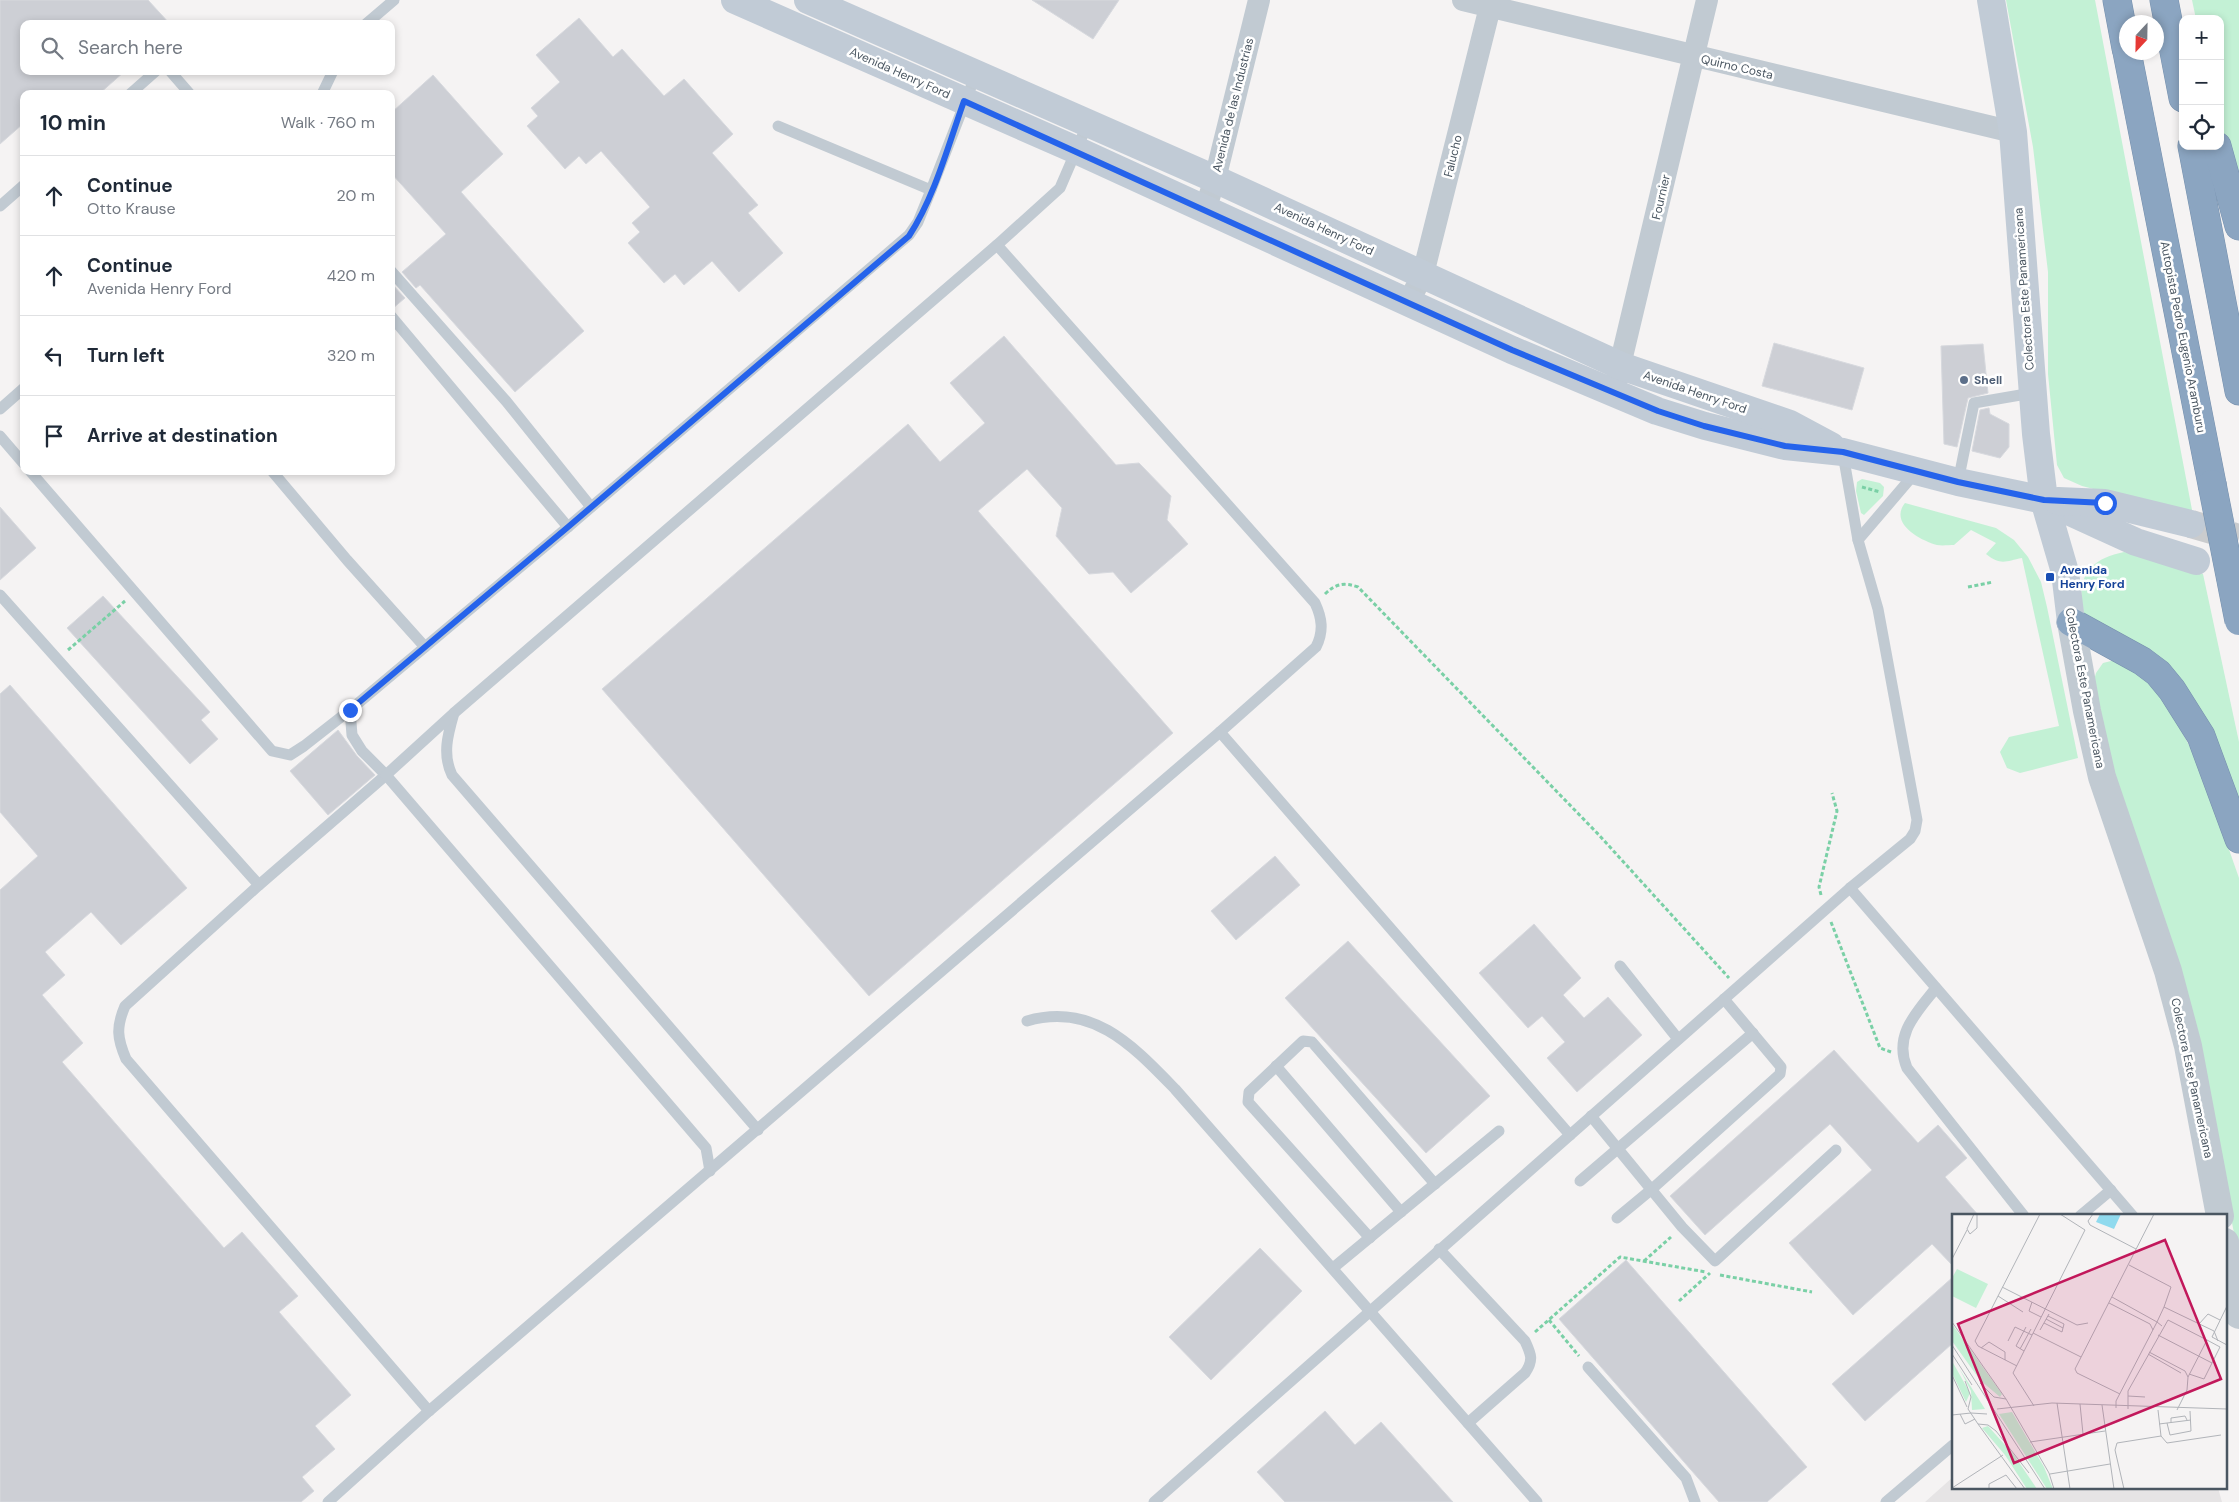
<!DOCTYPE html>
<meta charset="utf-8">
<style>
:root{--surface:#fff;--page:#f2f2f3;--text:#1f2937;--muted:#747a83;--line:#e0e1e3}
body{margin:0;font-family:"DM Sans",sans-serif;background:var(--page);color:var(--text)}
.controls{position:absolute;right:15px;top:15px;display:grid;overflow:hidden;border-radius:10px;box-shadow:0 2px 8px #0003}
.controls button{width:45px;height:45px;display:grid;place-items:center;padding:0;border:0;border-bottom:1px solid var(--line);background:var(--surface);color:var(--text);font:25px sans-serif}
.compass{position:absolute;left:2119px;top:15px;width:45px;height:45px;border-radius:50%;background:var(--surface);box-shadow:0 2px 8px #0003;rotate:202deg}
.stop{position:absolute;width:15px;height:15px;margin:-11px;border:4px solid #2563eb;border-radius:50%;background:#fff}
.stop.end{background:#2563eb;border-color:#fff;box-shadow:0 1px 5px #0008}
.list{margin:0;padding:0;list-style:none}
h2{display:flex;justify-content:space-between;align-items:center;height:65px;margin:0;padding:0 20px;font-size:21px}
h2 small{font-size:16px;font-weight:400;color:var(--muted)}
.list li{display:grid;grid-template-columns:32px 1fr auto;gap:15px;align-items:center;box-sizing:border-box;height:80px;padding:0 20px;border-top:1px solid var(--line)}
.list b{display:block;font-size:19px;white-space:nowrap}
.list p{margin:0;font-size:16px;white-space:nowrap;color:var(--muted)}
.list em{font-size:16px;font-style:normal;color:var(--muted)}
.icon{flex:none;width:28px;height:28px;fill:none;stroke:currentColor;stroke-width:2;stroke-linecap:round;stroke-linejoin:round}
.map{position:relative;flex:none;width:2239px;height:1502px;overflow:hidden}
.search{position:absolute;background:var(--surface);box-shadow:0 2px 8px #0003;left:20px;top:20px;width:375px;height:55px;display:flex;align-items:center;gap:12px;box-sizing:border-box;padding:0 18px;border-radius:10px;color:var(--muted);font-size:19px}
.panel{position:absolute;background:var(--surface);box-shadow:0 2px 8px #0003;left:20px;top:90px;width:375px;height:385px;border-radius:10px}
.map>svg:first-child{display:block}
.education{fill:#e6e4e5}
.green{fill:#c3f1d5}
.building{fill:#cdcfd5;stroke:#d7d9de}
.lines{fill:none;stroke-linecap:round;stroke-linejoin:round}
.secondary-tunnel{stroke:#caccce;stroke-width:28;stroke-dasharray:28 14;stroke-linecap:butt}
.motorway-casing{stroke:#7690ad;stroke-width:29}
.path{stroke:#7ad0a6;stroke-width:3;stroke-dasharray:4 2.5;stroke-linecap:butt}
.service{stroke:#c1cad2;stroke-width:11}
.minor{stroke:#c1cad2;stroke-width:22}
.tertiary{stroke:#c1cad2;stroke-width:28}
.secondary{stroke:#c1cbd6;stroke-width:28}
.motorway{stroke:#8ba5c1;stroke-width:28}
.motorway-bridge-casing{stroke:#7690ad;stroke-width:29;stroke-linecap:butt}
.motorway-bridge{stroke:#8ba5c1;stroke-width:28}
.route{stroke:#2563eb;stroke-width:6}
.service-dot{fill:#5c6f8a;stroke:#fff;stroke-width:2}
.transit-dot{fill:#1a4fb4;stroke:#fff;stroke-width:2}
.labels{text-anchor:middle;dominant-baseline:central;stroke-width:5;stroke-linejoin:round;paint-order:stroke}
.street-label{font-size:12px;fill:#4a5661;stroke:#fff}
.service-label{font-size:12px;font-weight:bold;fill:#4e5e75;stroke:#fff;text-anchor:start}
.transit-label{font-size:12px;font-weight:bold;fill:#164399;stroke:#fff;text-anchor:start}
.inset-road{fill:none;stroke:#b1b4b9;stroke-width:1}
.view{fill:#c2185b;fill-opacity:0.15;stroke:#c2185b;stroke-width:2.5}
.inset-edge{fill:none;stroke:#4a5661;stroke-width:2.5}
</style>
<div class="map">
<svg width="2239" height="1502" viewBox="0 0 2239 1502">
<rect width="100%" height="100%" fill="#f5f3f3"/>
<polygon class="education" points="1953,1477 1953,1488 2218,1488 2222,1502 1925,1502"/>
<g class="green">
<polygon points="2006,0 2095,0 2193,515 2082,486 2064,478 2057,465 2048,374 2048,272 2033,147"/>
<polygon points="2192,0 2239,0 2239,189 2220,119 2220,19 2196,19"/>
<polygon points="1862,479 1880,483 1884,487 1883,496 1864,515 1861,513 1856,491 1857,482"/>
<path d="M1905,503L1996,528L2014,540L2028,557L2041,582L2047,607L2078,758L2020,773L2007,768L2000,752L2009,737L2059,726L2022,558C2006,561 2001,566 1986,554L1996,543L1971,530L1954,545C1949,545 1942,546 1937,545C1919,540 1889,523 1905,503Z"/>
<path d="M2124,552L2148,556L2203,574L2239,742V825L2215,753L2084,614C2075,578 2089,559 2124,552Z"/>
<polygon points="2115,660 2146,675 2170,708 2200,767 2239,878 2239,1260 2200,1052 2108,766 2093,684 2096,673 2103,663"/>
</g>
<g class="building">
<polygon points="0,0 148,0 170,24 24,24 24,71 125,71 99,94 24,94 24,123 0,144"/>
<polygon points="1032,0 1119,0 1093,39"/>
<polygon points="579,18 613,57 622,49 664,96 684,79 733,134 712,153 758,205 748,213 783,253 739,292 712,261 684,285 675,274 664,283 628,243 640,232 632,223 650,207 601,151 586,164 579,156 565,169 527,126 538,116 531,108 560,82 536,55"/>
<polygon points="433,75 503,154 461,192 584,331 515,392 420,285 416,288 402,272 446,234 391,173 391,113"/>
<polygon points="391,283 405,298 392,309 391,309"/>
<polygon points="1004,336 1116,465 1139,463 1171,496 1167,520 1188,544 1131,593 1113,572 1089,574 1056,536 1062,508 1027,469 978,511 1173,733 869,996 602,689 908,424 940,462 985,423 950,383"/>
<polygon points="1774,343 1864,368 1852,410 1762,386"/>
<polygon points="1983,344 1988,393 1968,398 1957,447 1944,444 1941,346"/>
<polygon points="1989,408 1990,414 2009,424 2009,447 2000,458 1972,451 1980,410"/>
<polygon points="0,507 36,548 0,580"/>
<polygon points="103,596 210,712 201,720 218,739 190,764 67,628"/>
<polygon points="10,685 187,888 121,945 91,912 45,952 65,975 42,995 83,1043 62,1062 224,1248 242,1232 298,1296 279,1312 351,1395 315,1426 335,1449 302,1477 314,1491 301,1502 0,1502 0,890 38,856 0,812 0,694"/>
<polygon points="338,730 357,756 375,775 328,815 290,771"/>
<polygon points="1275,856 1300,885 1236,940 1211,911"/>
<polygon points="1534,924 1581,978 1563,995 1584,1018 1608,997 1642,1035 1577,1092 1547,1058 1565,1042 1542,1016 1528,1028 1479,973"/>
<polygon points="1348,941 1490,1096 1426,1153 1285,998"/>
<polygon points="1834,1050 1918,1143 1938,1125 1967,1158 1945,1177 1979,1216 1953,1216 1953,1266 1932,1244 1853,1315 1789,1243 1872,1170 1830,1124 1705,1235 1670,1196"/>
<polygon points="1260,1248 1302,1291 1211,1380 1169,1337"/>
<polygon points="1626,1260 1807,1467 1767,1502 1719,1502 1559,1319"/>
<polygon points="1953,1277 1953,1343 1865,1421 1832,1384"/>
<polygon points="1325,1411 1355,1445 1381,1422 1453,1502 1285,1502 1257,1472"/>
</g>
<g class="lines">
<polyline class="secondary-tunnel" points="2191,524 2239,538"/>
<g class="motorway-casing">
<g id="motorway">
<polyline points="2117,0 2126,48"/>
<polyline points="2164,0 2183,98"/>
<polyline points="2127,52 2212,484"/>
<polyline points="2192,146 2239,391"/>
<polyline points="2217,146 2239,226"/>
<polyline points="2071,622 2142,661 2158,673 2172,690 2201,736 2239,839"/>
</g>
</g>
<g class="path">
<polyline points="1862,487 1880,492"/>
<polyline points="1968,587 1993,582"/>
<path d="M1325,594C1335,584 1344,582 1358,587L1599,835L1729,978"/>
<polyline points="68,650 125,601"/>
<polyline points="1821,895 1819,887 1837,811 1832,793"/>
<polyline points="1831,922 1880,1048 1891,1052"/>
<polyline points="1644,1261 1671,1237"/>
<polyline points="1720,1275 1812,1292"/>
<polyline points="1679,1301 1710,1273"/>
<polyline points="1549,1320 1579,1356"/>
<polyline points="1535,1332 1620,1257 1706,1272"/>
</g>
<g class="service">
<polyline points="366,24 394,0"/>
<polyline points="170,71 190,94"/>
<polyline points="130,94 156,71"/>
<polyline points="322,94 333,71"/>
<polyline points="778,126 931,190"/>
<polyline points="0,206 24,185"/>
<polyline points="391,271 506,401 591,507"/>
<polyline points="391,316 568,527"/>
<polyline points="0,409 24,388"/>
<polyline points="0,436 24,464"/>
<polyline points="30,471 272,751 290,755 304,746 350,710 568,527 909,235 918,222 931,190 976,74"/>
<polyline points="272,471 347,560 425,647"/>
<polyline points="1958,482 1974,403 2032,393"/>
<polyline points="1858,540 1916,472"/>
<polyline points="0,595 259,885 386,775 362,751 352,735 350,710"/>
<path d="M454,713C448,734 442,754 452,775L758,1130"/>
<polyline points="1220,732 1570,1135"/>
<path d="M259,885L125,1006C116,1027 117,1038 126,1059L429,1411"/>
<polyline points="1850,888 2133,1216"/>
<polyline points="1620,966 1678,1039"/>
<path d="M1936,988C1917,1012 1893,1035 1907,1068L2024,1216"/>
<path d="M1027,1021C1093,1002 1133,1046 1175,1089L1537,1502"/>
<polyline points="1276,1066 1401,1212"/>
<polyline points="1591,1116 1682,1227 1715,1261 1836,1150"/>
<polyline points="710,1171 706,1148 386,775 454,713 997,245 1060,188 1088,123"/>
<polyline points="1580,1181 1753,1033"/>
<polyline points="2080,1216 2111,1190"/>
<polyline points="1617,1218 1652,1189 1780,1074 1781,1067 1724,999"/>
<polyline points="1370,1238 1248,1102 1249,1092 1303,1041 1312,1042 1435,1184"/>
<path d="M1439,1249L1525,1341C1531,1354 1534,1360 1525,1373L1468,1423"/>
<polyline points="1333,1268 1499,1131"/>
<polyline points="1588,1367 1686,1478 1695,1502"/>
<path d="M328,1502L429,1411L1220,732L1316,647C1324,631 1322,618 1315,603L997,245"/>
<polyline points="1154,1502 1850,888 1910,839 1915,831 1917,820 1878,609 1858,540 1843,454"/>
<polyline points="1886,1502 1953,1445"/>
</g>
<g class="minor">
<polyline points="1463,0 2013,132"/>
<polyline points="1205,210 1215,179 1259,0"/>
<polyline points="1408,303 1423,274 1490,7"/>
<polyline points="1616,382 1707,0"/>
</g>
<g class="tertiary">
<polyline points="2071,622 2087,711 2102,777 2168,971 2188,1046 2220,1216"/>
<polyline points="2225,1242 2239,1315"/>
</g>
<g class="secondary">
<polyline points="735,0 1076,150 1512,350 1657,411 1705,426 1785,446 1843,452 1958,482 2044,500 2136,542 2196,561"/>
<polyline points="808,0 1215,179 1621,366 1790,424 1831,446"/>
<polyline points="1991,0 2013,132 2036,434 2044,500 2065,572 2071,622"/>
<polyline points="2058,501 2105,503 2191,524"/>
</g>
<use href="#motorway" class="motorway"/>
<g class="motorway-bridge-casing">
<polyline id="motorway-bridge" points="2212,484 2239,621"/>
</g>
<use href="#motorway-bridge" class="motorway-bridge"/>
</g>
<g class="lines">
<path class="route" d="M350,710L568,527L909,236C935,196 948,146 964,101L1512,350L1658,411L1704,426L1785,446L1843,452L1958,482L2044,500L2105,503"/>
</g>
<circle class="service-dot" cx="1964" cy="380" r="5"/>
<rect class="transit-dot" x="2045" y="572" width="10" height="10" rx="2.5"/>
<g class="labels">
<g class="street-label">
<text transform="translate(1737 67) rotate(13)">Quirno Costa</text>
<text transform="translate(900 73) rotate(24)">Avenida Henry Ford</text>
<text transform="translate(1233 105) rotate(-76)">Avenida de las Industrias</text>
<text transform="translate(1453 156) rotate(-76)">Falucho</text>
<text transform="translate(1661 197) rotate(-77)">Fournier</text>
<text transform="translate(1324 229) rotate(25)">Avenida Henry Ford</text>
<text transform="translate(2024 289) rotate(-94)">Colectora Este Panamericana</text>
<text transform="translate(2183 337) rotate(79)">Autopista Pedro Eugenio Aramburu</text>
<text transform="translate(1695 392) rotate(19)">Avenida Henry Ford</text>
<text transform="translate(2085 688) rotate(79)">Colectora Este Panamericana</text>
<text transform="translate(2192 1078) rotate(78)">Colectora Este Panamericana</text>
</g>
<g class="service-label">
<text x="1974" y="380">Shell</text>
</g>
<g class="transit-label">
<text x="2060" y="570">Avenida<tspan x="2060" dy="14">Henry Ford</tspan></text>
</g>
</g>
<g transform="translate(1952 1214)">
<rect width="275" height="275" fill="#f5f3f3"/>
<path d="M5,55L36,70L24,94L0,82V64ZM0,110L50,180L48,183L28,166L0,127ZM0,147L18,179L14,188L0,159ZM7,154L33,195L20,196L19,177ZM60,198L92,253L101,275H95L47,200ZM36,212L62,241L85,275H75L53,241L30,214Z" fill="#c3f1d5"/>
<path d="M148,0H169L162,15L144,8Z" fill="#90daee"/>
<path class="inset-road" d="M22,0L15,15L18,20L25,14V0M141,0L136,7L138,11L184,35M0,45L15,16M177,51L219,73L212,93M50,73L125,111L136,109M46,82L71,98M160,83L205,108L164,187V194M80,88L77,97L89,103M157,89L198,110L201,116M275,92L260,123L275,131M94,105L111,114M0,108L54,185M92,109L110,118L112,110L96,102M247,110L256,100L268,106M210,112L205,108L212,93L262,117L266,127M88,116L97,100M81,119L129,143M206,121L260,149M56,127L63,113L80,121M0,131L93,275M29,134L37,128L53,138V146M68,135L79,115M72,137L64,132L74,113M197,138L233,157L236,163M0,140L20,171M196,140L229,159M65,152L26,132L23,127L88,0M237,160L252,165L268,133L255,126M0,161L15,193M13,167L19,183L16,195M28,169L42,183L54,185M168,180L125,159L123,155L202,0M176,182L193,183M54,185L97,259M105,189L118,275M128,190L131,220M150,191L162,275M82,192L61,159L133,16L108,0M16,195L26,210M45,195L100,189L275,195M176,195V177L216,106L255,126L236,163L235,176L225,196M206,196L209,222M19,199L35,200M8,200L13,210L23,205M0,201L19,199M215,209L218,221L239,217L238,197M219,209V204L233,202L235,206M26,210L73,275M26,210L36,211L44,217L77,259M207,210L239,206M78,228L153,217M97,259L102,275M98,260L158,250M0,274L51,241M37,275V270L54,261L65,275M172,275L163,236L165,229L209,222L215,229L269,221"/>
<path class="view" d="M213,26L269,165L62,249L6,110Z"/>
<rect width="275" height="275" class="inset-edge"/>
</g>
</svg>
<div class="controls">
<button>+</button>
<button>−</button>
<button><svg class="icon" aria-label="locate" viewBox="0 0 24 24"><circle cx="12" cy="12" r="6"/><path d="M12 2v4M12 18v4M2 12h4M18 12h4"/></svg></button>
</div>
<svg class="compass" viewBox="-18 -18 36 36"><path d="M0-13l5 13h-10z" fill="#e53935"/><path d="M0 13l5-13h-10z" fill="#747a83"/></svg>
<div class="stop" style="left:2105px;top:503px"></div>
<div class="stop end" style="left:350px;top:710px"></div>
<div class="search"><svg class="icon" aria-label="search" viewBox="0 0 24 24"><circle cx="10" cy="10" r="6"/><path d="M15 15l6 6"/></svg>Search here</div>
<section class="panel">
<h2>10 min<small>Walk · 760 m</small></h2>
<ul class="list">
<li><svg class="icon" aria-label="ahead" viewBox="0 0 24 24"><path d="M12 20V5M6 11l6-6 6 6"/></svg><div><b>Continue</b><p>Otto Krause</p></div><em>20 m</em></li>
<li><svg class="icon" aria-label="ahead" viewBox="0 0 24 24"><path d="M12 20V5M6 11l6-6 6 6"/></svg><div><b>Continue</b><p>Avenida Henry Ford</p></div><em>420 m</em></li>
<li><svg class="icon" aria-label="left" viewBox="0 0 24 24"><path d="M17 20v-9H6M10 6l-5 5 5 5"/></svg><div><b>Turn left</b></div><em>320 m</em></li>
<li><svg class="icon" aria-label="arrive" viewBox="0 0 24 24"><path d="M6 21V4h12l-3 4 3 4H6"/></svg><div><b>Arrive at destination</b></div></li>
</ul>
</section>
</div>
